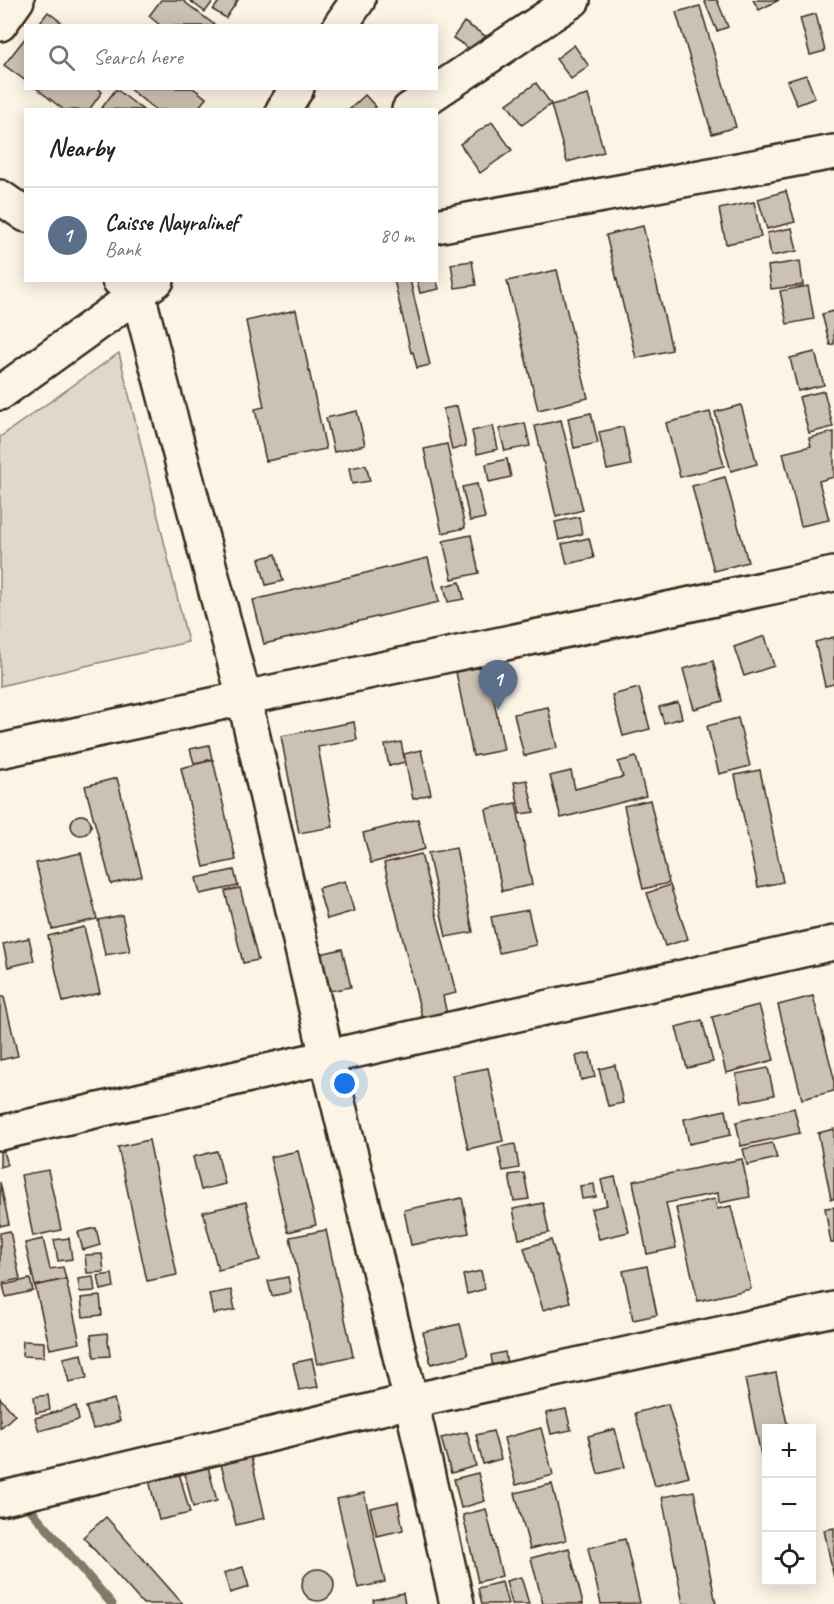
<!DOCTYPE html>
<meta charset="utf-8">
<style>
:root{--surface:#fff;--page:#f6f6f6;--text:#222;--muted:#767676;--line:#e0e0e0;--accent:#0b8043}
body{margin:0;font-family:Caveat,sans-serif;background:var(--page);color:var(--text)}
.controls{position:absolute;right:18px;bottom:18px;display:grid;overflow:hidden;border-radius:0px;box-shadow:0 3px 15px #0003}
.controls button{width:54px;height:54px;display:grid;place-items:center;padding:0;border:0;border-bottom:2px solid var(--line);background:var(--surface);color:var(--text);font:30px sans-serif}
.you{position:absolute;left:345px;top:1084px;width:21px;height:21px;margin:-15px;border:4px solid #fff;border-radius:50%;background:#1a73e8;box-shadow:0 0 0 9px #1a73e833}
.badge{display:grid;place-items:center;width:39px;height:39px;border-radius:50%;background:var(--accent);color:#fff;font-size:20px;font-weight:700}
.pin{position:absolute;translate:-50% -50px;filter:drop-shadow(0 2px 3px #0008)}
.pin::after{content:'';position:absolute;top:32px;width:21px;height:18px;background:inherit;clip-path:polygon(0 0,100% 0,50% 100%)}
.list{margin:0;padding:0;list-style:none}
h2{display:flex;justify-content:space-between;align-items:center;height:78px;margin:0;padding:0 24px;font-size:26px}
h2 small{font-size:20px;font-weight:400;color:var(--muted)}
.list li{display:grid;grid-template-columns:39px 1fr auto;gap:18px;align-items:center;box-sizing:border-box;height:96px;padding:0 24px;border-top:2px solid var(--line)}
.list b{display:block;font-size:22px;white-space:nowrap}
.list p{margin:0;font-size:20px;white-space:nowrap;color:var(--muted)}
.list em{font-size:20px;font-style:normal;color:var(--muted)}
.icon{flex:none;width:33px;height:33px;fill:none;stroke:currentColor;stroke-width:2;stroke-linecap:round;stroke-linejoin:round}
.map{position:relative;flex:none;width:834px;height:1604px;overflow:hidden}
.search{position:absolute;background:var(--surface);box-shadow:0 3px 15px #0003;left:24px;top:24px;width:414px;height:66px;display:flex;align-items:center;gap:15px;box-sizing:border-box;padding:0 21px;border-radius:0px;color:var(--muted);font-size:22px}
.panel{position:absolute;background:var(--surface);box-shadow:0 3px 15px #0003;left:24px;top:108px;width:414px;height:174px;border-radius:0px}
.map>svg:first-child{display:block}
.green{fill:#e0d8c8;stroke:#8e8173;stroke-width:1.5}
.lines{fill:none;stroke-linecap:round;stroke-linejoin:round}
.stream{stroke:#85796b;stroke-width:9}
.building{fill:#ccc2b3;stroke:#3b2a1e;stroke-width:1.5}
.street-casing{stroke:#3b2a1e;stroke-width:38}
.secondary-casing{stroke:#3b2a1e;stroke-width:38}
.street{stroke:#fcf5e5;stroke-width:33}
.secondary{stroke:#fcf5e5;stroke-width:33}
</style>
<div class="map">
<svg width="834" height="1604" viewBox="0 0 834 1604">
<rect width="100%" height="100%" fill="#fcf5e5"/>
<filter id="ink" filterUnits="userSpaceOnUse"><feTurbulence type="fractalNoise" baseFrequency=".0167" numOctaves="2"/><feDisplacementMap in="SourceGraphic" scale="12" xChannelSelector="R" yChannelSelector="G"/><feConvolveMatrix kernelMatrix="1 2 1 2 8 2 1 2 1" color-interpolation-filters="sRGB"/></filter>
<g filter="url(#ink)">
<polygon class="green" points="119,353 188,642 0,686 0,437"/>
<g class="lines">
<polyline class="stream" points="25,1503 112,1604"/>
</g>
<g class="building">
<polygon points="161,0 182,0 216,26 161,26 149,16"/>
<polygon points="189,0 214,0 205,12"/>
<polygon points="220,0 238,0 226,18 213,10"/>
<polygon points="704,0 717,0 728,27 717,31"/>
<polygon points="753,0 779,0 759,10"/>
<polygon points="700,6 736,127 712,134 676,12"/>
<polygon points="48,12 66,26 37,26"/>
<polygon points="816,14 825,51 810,55 800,18"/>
<polygon points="464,22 487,37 476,53 453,38"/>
<polygon points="26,37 26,81 4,65"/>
<polygon points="574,45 589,66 571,79 556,59"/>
<polygon points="806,75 815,98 797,105 787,81"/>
<polygon points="536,83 551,104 522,125 507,104"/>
<polygon points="36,88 98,88 102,92 89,110 64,110"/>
<polygon points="128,88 193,88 206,98 197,110 156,110"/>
<polygon points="116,89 143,110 101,109"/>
<polygon points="365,95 376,107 372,110 349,110"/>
<polygon points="588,95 604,152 567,162 551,105"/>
<polygon points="492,122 512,150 480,173 460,144"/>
<polygon points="786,191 795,222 767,229 758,199"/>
<polygon points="754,202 761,237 726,244 719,209"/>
<polygon points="643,226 672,350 636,358 606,235"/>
<polygon points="792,228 797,251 771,256 767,233"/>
<polygon points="472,261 476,285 455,288 451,264"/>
<polygon points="800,261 803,285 771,289 768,266"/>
<polygon points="557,270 588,398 538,410 507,281"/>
<polygon points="436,279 439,289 420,293 417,280 436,280"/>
<polygon points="394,280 410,280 430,365 417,368 413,352 411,353"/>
<polygon points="808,286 814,319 787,324 780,291"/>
<polygon points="296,310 326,449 266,461 255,409 264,407 246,321"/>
<polygon points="834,311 834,344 830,345 822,314"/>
<polygon points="815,352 824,385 798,391 790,358"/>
<polygon points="824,391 833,427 809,433 799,397"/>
<polygon points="741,405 757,464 731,471 715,412"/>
<polygon points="457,406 466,446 452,450 443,409"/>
<polygon points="357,411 365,445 334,452 326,418"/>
<polygon points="710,412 724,466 680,477 666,423"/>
<polygon points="591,413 598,443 574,448 568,418"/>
<polygon points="561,420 583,510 556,517 535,426"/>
<polygon points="525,423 530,446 505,451 499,429"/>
<polygon points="493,426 498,449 477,454 472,431"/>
<polygon points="623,427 631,465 607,470 599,432"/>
<polygon points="834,432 834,477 819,481 829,520 801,526 783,453 811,446 809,438"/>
<polygon points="447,444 465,528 442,533 424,449"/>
<polygon points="507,459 511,477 489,482 486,464"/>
<polygon points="366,465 370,481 352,484 349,468"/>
<polygon points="725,477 748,562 714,571 692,486"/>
<polygon points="477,484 485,518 470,521 462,487"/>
<polygon points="579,517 582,534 559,540 555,522"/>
<polygon points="471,535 479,573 452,579 443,541"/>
<polygon points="589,538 594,558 567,564 562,544"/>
<polygon points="276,554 283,581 266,585 259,559"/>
<polygon points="428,558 439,602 264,644 253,600"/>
<polygon points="460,582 464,599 448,602 444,586"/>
<polygon points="765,636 774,666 744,676 734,647"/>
<polygon points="834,637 834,684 825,686 815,642"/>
<polygon points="713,661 723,701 694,709 683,669"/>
<polygon points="487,666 504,750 473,756 456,672"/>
<polygon points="639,688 650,729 623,736 612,695"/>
<polygon points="678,702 682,718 664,723 659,707"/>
<polygon points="548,707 557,748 524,756 514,714"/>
<polygon points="738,718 750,766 719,774 707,726"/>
<polygon points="354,722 357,740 318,747 333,827 299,833 281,736"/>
<polygon points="401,742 405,762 389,766 385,745"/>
<polygon points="209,745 212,759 194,763 190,749"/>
<polygon points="421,750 431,794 413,799 404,754"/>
<polygon points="636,757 646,796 561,818 550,776 571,771 575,789 623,777 618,762"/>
<polygon points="213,760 236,860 204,867 181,768"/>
<polygon points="760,770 783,882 758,887 735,775"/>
<polygon points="117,778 142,876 111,884 85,786"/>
<polygon points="527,780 534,812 520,814 514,782"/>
<polygon points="650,800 669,883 643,889 624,806"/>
<polygon points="516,803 532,885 502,891 486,809"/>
<circle cx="81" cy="825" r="10"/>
<polygon points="418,819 425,849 371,863 363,833"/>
<polygon points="456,848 473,932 446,937 428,853"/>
<polygon points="81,853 97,919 52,929 36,863"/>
<polygon points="421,854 456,993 443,996 447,1015 423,1021 384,863"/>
<polygon points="234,870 238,886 200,894 196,878"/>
<polygon points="345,881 354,911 327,919 318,888"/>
<polygon points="670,885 688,939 665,946 647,893"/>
<polygon points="240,888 258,960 243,963 225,891"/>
<polygon points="528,910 536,945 499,953 491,917"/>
<polygon points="122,915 130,951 105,955 98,920"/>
<polygon points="84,927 100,993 63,1002 48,936"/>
<polygon points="29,938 34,961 8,967 3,944"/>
<polygon points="342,949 351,987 325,992 316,955"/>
<polygon points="813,996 834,1078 834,1091 802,1099 778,1005"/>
<polygon points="0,997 4,997 18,1056 0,1060"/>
<polygon points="759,1005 774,1060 726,1073 712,1017"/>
<polygon points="702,1020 713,1062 687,1068 676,1027"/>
<polygon points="590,1053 595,1077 581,1080 576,1056"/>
<polygon points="615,1065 623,1103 608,1106 599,1069"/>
<polygon points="488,1068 503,1141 468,1149 452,1075"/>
<polygon points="768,1068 774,1095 742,1102 736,1074"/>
<polygon points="794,1108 800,1133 741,1146 736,1122"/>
<polygon points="726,1110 731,1135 689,1144 684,1119"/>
<polygon points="834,1129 834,1199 831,1199 818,1133"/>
<polygon points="149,1140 177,1275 147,1281 118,1147"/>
<polygon points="772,1143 777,1158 747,1165 743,1149"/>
<polygon points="515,1144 519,1168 503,1171 498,1147"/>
<polygon points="0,1147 2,1147 7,1165 0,1167"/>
<polygon points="217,1151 225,1184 201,1190 193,1157"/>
<polygon points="298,1151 316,1225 288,1232 270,1157"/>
<polygon points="742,1159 750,1197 719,1203 718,1193 666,1203 676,1248 647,1254 633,1181"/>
<polygon points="48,1170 61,1230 33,1236 21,1175"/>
<polygon points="524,1173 529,1199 514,1201 509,1175"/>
<polygon points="615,1177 629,1232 599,1239 591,1209 607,1205 601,1180"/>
<polygon points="0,1182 9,1224 0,1226"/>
<polygon points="594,1184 596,1197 582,1199 580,1186"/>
<polygon points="462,1198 469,1233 411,1245 404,1210"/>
<polygon points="715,1199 717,1209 731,1206 751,1289 698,1301 676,1208"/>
<polygon points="246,1202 260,1260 218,1270 203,1212"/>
<polygon points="543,1203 549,1233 519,1239 513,1209"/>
<polygon points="834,1207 834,1243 831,1243 825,1208"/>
<polygon points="96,1228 100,1245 83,1250 78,1232"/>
<polygon points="326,1230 353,1356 317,1364 290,1237"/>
<polygon points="10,1231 20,1279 0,1283 0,1233"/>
<polygon points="69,1238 72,1259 58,1261 54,1240"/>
<polygon points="43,1239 50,1269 63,1267 66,1279 35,1286 25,1243"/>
<polygon points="551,1240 570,1302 543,1310 524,1248"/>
<polygon points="102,1254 104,1272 87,1273 85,1255"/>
<polygon points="647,1266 657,1315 633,1320 623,1271"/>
<polygon points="481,1271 485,1289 467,1294 463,1275"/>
<polygon points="112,1274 114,1287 101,1290 98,1276"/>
<polygon points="93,1277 95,1291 80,1292 78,1279"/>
<polygon points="288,1277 291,1292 272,1296 268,1281"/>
<polygon points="30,1279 33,1291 6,1297 3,1285"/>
<polygon points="66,1279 80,1343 50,1349 35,1286"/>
<polygon points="231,1290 235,1310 213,1314 209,1294"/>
<polygon points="100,1296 102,1315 83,1317 81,1298"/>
<polygon points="460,1324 468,1355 431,1364 423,1332"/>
<polygon points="107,1333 110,1356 94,1357 91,1335"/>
<polygon points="23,1341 44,1342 44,1357 22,1356"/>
<polygon points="505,1352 508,1370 494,1373 491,1355"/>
<polygon points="82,1354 87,1378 69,1382 63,1358"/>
<polygon points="312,1359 318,1387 299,1390 293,1363"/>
<polygon points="776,1373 788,1428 766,1428 766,1479 745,1379"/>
<polygon points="48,1395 50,1410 36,1413 34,1397"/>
<polygon points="0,1398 15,1415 0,1428"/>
<polygon points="114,1399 120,1421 93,1429 86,1407"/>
<polygon points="668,1404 689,1477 655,1486 635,1413"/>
<polygon points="76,1406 79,1420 39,1431 35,1418"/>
<polygon points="566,1409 571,1430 551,1434 546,1413"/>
<polygon points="541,1428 553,1475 516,1485 504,1438"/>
<polygon points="615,1429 625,1467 598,1474 588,1436"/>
<polygon points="493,1431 501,1459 483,1464 476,1435"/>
<polygon points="467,1432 476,1466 451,1473 441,1438"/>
<polygon points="251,1457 265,1518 236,1525 221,1464"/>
<polygon points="207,1463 217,1501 193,1507 184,1470"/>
<polygon points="178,1469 190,1513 159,1520 148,1476"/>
<polygon points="478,1473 485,1501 461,1508 454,1479"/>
<polygon points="552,1484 566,1540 530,1549 515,1493"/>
<polygon points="694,1491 716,1604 683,1604 662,1497"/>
<polygon points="364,1493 385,1582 358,1588 337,1499"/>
<polygon points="398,1502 403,1530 377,1536 370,1508"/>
<polygon points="486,1509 502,1576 478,1582 463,1515"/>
<polygon points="106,1517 183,1604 143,1604 83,1537"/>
<polygon points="834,1528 834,1578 824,1530"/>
<polygon points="625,1539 640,1603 601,1604 588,1548"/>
<polygon points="569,1548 583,1604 543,1604 531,1558"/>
<polygon points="243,1567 249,1587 230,1593 224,1573"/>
<circle cx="318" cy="1585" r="16"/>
<polygon points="521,1577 529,1604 512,1604 506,1581"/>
<polygon points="502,1582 508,1604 482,1604 478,1588"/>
<polygon points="403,1593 405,1604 374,1604 373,1600"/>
</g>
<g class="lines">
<g class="street-casing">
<g id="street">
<polyline points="0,24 17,0"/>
<polyline points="340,26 358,0"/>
<polyline points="283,110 297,88"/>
<polyline points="0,197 26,215"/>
<polyline points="436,226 834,152"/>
<polyline points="119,280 138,294 244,698 327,1057 411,1401 457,1604"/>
<polyline points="0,751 244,698 834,574"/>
<polyline points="0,1133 327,1057 834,943"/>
<polyline points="0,1499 411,1401 834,1309"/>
</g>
</g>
<g class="secondary-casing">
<g id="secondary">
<polyline points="409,110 573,0"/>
<polyline points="0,393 157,280"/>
</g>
</g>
<use href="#street" class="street"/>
<use href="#secondary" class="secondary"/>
</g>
</g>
</svg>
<div class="controls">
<button>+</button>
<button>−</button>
<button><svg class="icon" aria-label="locate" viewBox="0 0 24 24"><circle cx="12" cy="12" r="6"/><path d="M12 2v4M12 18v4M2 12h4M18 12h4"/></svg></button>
</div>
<div class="you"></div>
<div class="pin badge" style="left:498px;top:710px;background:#5c6f8a">1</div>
<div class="search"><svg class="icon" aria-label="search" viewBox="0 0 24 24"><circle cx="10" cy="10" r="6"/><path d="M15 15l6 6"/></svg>Search here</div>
<section class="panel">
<h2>Nearby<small></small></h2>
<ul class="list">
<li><span class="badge" style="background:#5c6f8a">1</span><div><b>Caisse Nayralinef</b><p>Bank</p></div><em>80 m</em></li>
</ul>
</section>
</div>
